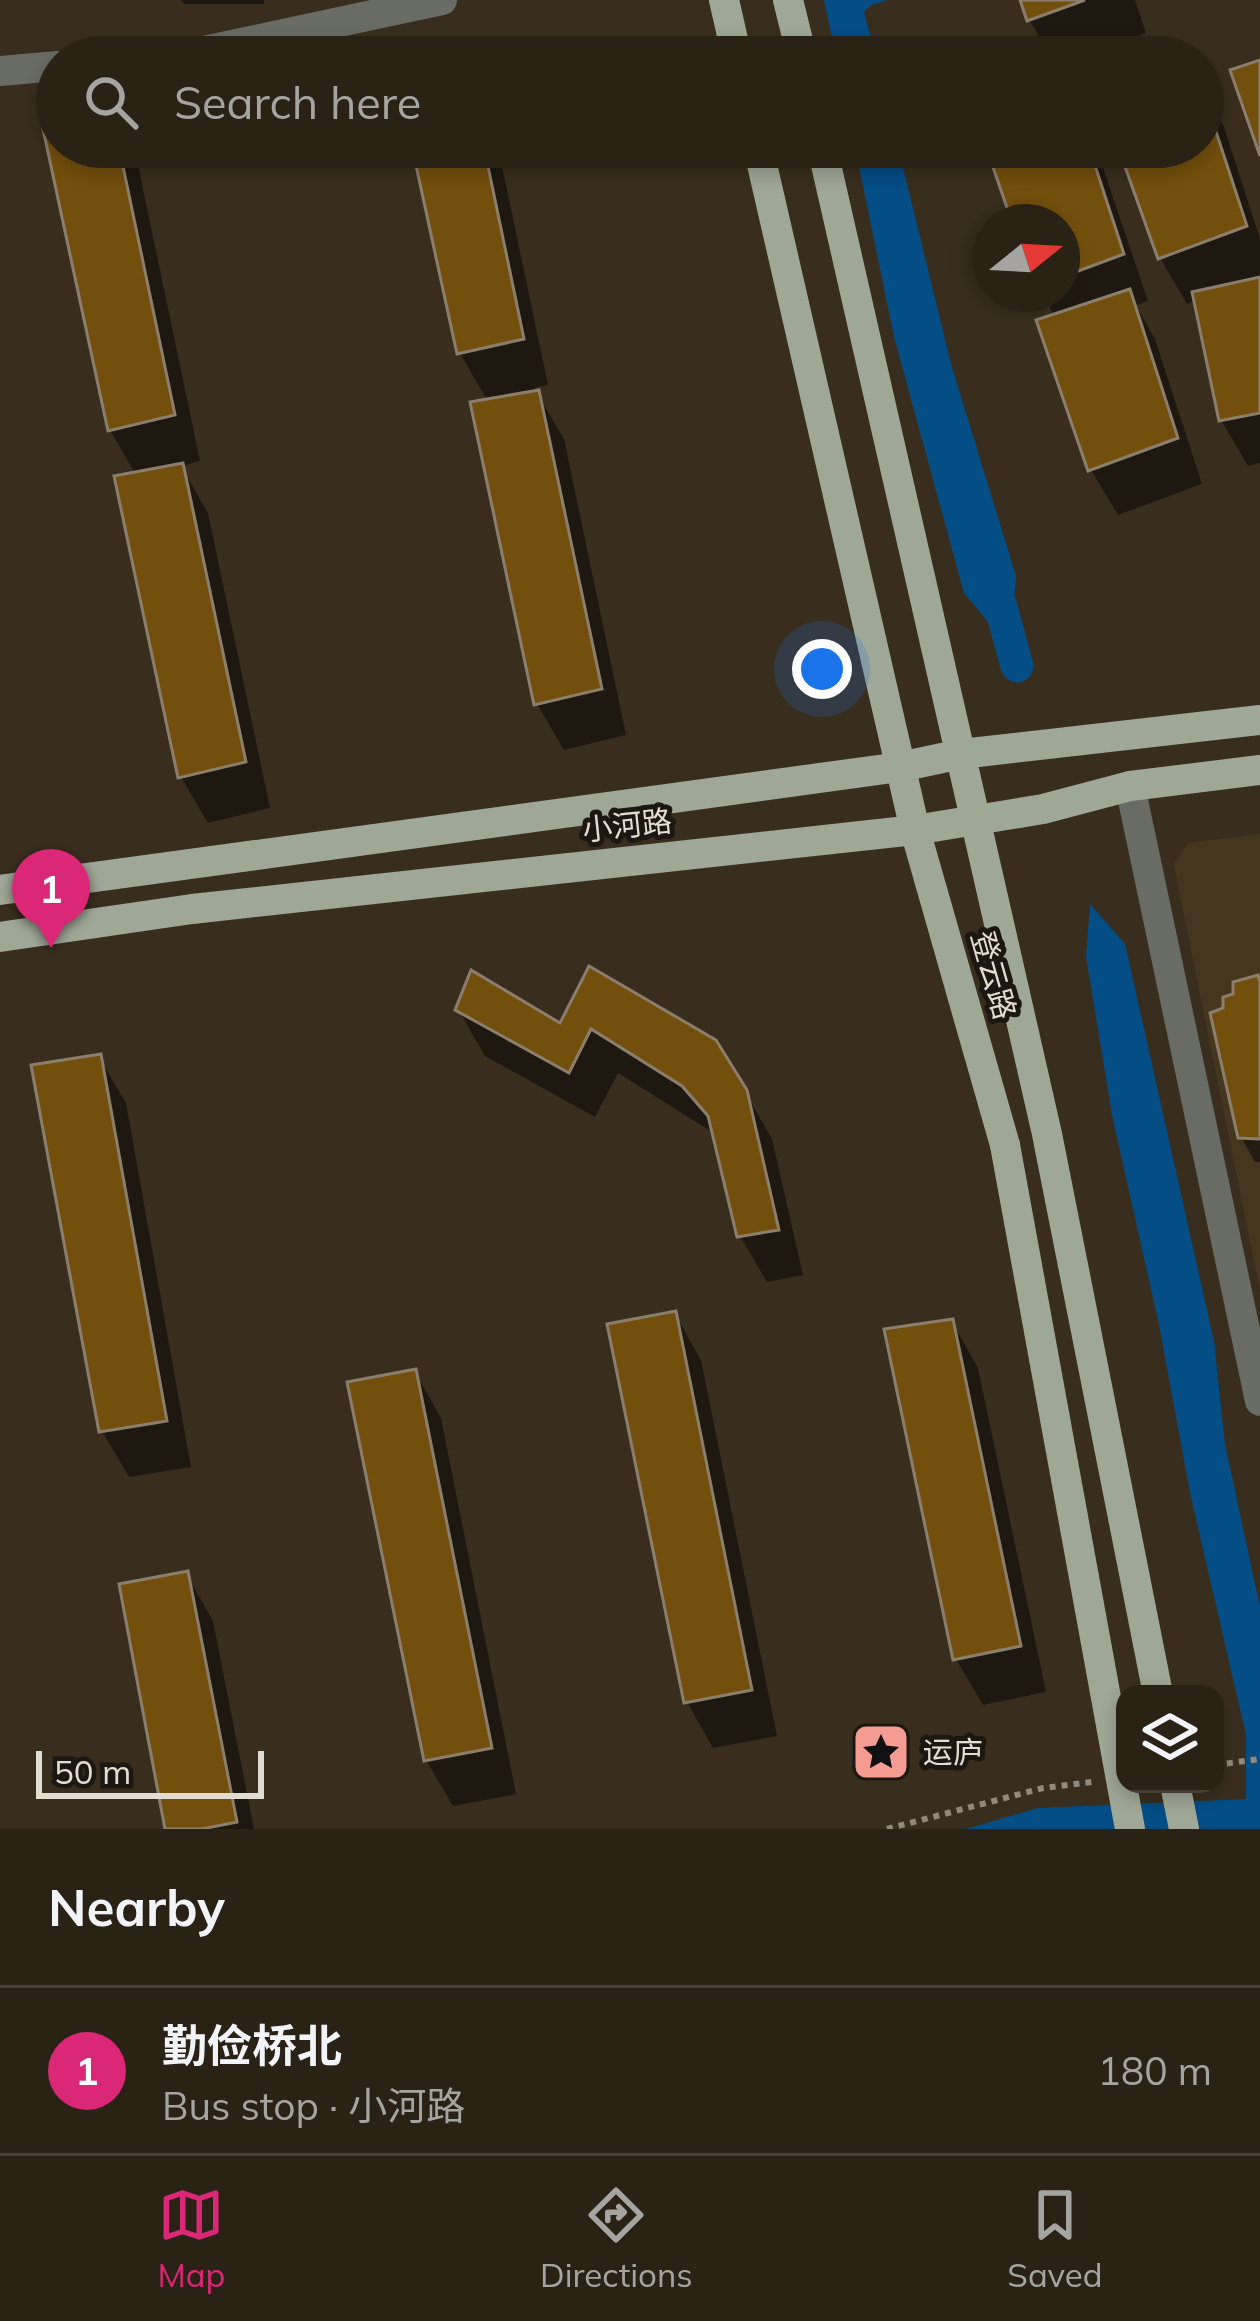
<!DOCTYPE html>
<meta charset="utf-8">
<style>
:root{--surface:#2b2216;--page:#372f23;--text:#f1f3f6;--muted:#a6a4a1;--line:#473f35;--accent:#db2777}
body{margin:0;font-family:Mulish,"Noto Sans SC",sans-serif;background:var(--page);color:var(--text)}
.controls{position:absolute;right:36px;bottom:36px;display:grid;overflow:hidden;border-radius:24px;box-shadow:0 6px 18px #0003}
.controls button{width:108px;height:108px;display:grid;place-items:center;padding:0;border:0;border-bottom:3px solid var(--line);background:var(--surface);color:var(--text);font:60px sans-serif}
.compass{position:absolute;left:972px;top:204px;width:108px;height:108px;border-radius:50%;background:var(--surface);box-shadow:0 6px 18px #0003;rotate:72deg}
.scale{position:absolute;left:36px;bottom:30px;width:228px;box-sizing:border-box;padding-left:12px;border:6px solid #e3dcd2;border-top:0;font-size:33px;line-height:42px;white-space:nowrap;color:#e3dcd2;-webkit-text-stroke:9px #1c1710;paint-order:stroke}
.you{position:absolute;left:822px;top:669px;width:42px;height:42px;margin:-30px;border:9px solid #fff;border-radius:50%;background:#1a73e8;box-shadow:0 0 0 18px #1a73e833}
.badge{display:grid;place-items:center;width:78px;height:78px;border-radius:50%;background:var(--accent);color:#fff;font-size:39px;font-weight:700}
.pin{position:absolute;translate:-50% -99px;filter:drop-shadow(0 3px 6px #0008)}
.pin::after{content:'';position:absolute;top:63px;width:42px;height:36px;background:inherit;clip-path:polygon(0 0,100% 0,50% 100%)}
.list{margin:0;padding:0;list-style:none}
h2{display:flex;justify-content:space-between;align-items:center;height:156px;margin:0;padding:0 48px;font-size:51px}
h2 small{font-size:39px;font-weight:400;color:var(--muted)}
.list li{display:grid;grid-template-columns:78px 1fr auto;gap:36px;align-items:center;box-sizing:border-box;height:168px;padding:0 48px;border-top:3px solid var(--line)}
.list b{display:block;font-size:45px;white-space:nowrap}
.list p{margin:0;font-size:39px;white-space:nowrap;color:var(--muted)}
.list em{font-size:39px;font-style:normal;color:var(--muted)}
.icon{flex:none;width:66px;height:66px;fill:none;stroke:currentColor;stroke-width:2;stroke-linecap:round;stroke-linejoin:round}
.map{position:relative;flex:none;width:1260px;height:1829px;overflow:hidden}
.search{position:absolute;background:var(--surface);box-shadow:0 6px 18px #0003;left:36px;right:36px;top:36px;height:132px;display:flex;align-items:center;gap:30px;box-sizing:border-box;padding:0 42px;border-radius:66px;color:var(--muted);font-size:45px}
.sheet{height:324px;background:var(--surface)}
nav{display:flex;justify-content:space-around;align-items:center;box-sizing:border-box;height:168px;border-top:3px solid var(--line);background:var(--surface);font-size:33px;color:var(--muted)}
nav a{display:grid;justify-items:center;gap:6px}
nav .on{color:var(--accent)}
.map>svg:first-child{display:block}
.built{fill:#453620}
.water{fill:#044d85}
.shadow{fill:#0007}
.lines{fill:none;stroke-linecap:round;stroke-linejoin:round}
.canal{stroke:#044d85;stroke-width:33}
.building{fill:#734f0d;stroke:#8b7e6c;stroke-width:3}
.path{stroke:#92897d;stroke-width:6;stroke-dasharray:6 6;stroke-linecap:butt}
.minor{stroke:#686c64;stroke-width:30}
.major{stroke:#9fa796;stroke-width:30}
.major-bridge{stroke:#9fa796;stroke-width:30}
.labels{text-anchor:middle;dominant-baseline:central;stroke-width:10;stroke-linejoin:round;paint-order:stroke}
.street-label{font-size:30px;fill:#e3dcd2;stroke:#1c1710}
.poi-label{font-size:30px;fill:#e3dcd2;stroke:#1c1710;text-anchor:start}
</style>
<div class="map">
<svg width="1260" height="1829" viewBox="0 0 1260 1829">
<rect width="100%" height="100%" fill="#392e1e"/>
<polygon class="built" points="1260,834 1260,1291 1174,865 1188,843"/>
<g class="water">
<polygon points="824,0 888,0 871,5 864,12 876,57 836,57"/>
<polygon points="855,147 898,147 951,364 1016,576 1010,648 964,593 894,337"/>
<polygon points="1090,904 1125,944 1214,1341 1225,1444 1260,1607 1260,1829 966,1829 1038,1808 1246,1799 1246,1735 1190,1493 1159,1325 1112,1115 1086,957"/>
</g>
<g class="shadow">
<polygon points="181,0 264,0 264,4 184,4"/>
<polygon points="1023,0 1135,0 1146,33 1079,57 1051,57 1029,19"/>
<polygon points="1203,91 1224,127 1260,239 1260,463 1248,466 1221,420 1196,300 1187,304 1160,258 1122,147 1203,147"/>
<polygon points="57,129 57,147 127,147 138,165 200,461 181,466 208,513 270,808 208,823 181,777 136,475 110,430 47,131"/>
<polygon points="415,147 498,147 548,385 534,388 564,439 626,735 564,750 537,704 488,402 460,353"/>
<polygon points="989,147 1096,147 1148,301 1136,305 1155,339 1202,484 1118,515 1091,470 1055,317 1042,294 1062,294 1062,222 1015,222"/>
<polygon points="591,970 745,1092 772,1139 803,1275 767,1282 740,1236 717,1137 712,1132 618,1073 595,1117 485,1056 458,1009 561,1027"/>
<polygon points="1260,984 1260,1162 1255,1162 1241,1137 1226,1010"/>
<polygon points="99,1057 126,1103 191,1467 129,1477 102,1431"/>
<polygon points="675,1314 701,1360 777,1736 713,1748 687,1702"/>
<polygon points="952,1322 978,1368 1046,1692 983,1705 956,1659"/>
<polygon points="415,1372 441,1418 516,1794 453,1806 426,1760"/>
<polygon points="187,1575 213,1621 254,1829 169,1829"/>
</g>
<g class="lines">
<polyline class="canal" points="1000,604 1017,666"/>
</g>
<g class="building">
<polygon points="1020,0 1085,0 1027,21"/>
<polygon points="461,39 465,57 393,57 392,52"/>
<polygon points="1260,60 1260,156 1230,70"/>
<polygon points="1203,92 1247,226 1158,259 1118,147 1203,147"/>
<polygon points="57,126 57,147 119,147 175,415 108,431 43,129"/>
<polygon points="412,147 484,147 524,339 457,354"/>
<polygon points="986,147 1089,147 1124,254 1062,277 1062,222 1012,222"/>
<polygon points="1260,277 1260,413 1219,421 1192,292"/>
<polygon points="1130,289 1178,438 1088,471 1036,320"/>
<polygon points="539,390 602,689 534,705 470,402"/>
<polygon points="183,463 246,762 178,778 114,476"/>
<polygon points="589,966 716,1040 747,1090 779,1230 737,1237 708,1116 682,1086 591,1029 569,1073 455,1010 471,970 560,1023"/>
<polygon points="1258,975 1260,982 1260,1139 1238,1138 1210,1013 1223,1008 1223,997 1233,994 1233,982"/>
<polygon points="101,1054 167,1421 99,1432 31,1065"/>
<polygon points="676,1311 752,1690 684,1703 607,1324"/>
<polygon points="953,1319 1021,1646 953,1660 884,1329"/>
<polygon points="416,1369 492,1748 424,1761 347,1382"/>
<polygon points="188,1571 237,1822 202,1829 165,1829 119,1584"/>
</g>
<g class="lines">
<g class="path">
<polyline points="1215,1765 1260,1759"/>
<polyline points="887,1829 1043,1788 1092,1782"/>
</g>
<g class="minor">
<polyline points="148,57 199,52 442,0"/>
<polyline points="0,71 57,66"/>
<polyline points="1130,786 1260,1401"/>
</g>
<g class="major">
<polyline points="724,0 737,57"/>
<polyline points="788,0 802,57"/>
<polyline points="758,147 915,830 1005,1145"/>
<polyline points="822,147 1047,1134 1158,1694"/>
<polyline points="0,890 900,767 961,754 1260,720"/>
<polyline points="0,937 192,909 915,830 1043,809 1130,786 1260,770"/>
<polyline points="1175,1784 1184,1829"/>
</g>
<polyline class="major-bridge" points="1005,1145 1130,1829"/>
</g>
<defs>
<g id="sight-square" transform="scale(3)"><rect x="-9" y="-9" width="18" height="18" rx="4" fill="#f59c92" stroke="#1c1710"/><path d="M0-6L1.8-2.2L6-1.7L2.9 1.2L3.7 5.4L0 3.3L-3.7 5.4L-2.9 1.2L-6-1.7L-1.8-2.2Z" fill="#111"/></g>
</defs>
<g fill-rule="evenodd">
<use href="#sight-square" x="881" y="1752"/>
</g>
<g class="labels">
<g class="street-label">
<text transform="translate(627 825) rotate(-6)">小河路</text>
<text transform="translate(994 975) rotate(74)">登云路</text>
</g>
<g class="poi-label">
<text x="923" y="1752">运庐</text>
</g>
</g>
</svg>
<div class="controls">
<button><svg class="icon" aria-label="layers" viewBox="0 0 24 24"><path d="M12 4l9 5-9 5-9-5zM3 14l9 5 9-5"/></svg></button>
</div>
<svg class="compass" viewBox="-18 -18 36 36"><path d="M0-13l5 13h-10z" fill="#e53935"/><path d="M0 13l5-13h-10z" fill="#a6a4a1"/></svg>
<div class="scale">50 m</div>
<div class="you"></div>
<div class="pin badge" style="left:51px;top:948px">1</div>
<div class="search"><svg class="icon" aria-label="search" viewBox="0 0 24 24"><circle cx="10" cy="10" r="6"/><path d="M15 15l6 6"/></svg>Search here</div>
</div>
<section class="sheet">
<h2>Nearby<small></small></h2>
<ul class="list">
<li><span class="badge">1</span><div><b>勤俭桥北</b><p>Bus stop · 小河路</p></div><em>180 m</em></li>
</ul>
</section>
<nav>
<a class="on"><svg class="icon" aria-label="map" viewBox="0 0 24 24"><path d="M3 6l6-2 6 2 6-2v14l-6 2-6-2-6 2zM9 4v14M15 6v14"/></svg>Map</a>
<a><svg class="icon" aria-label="directions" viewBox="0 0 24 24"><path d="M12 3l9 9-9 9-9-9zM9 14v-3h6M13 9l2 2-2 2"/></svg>Directions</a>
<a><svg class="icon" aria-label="saved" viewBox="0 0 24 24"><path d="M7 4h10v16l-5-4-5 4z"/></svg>Saved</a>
</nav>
